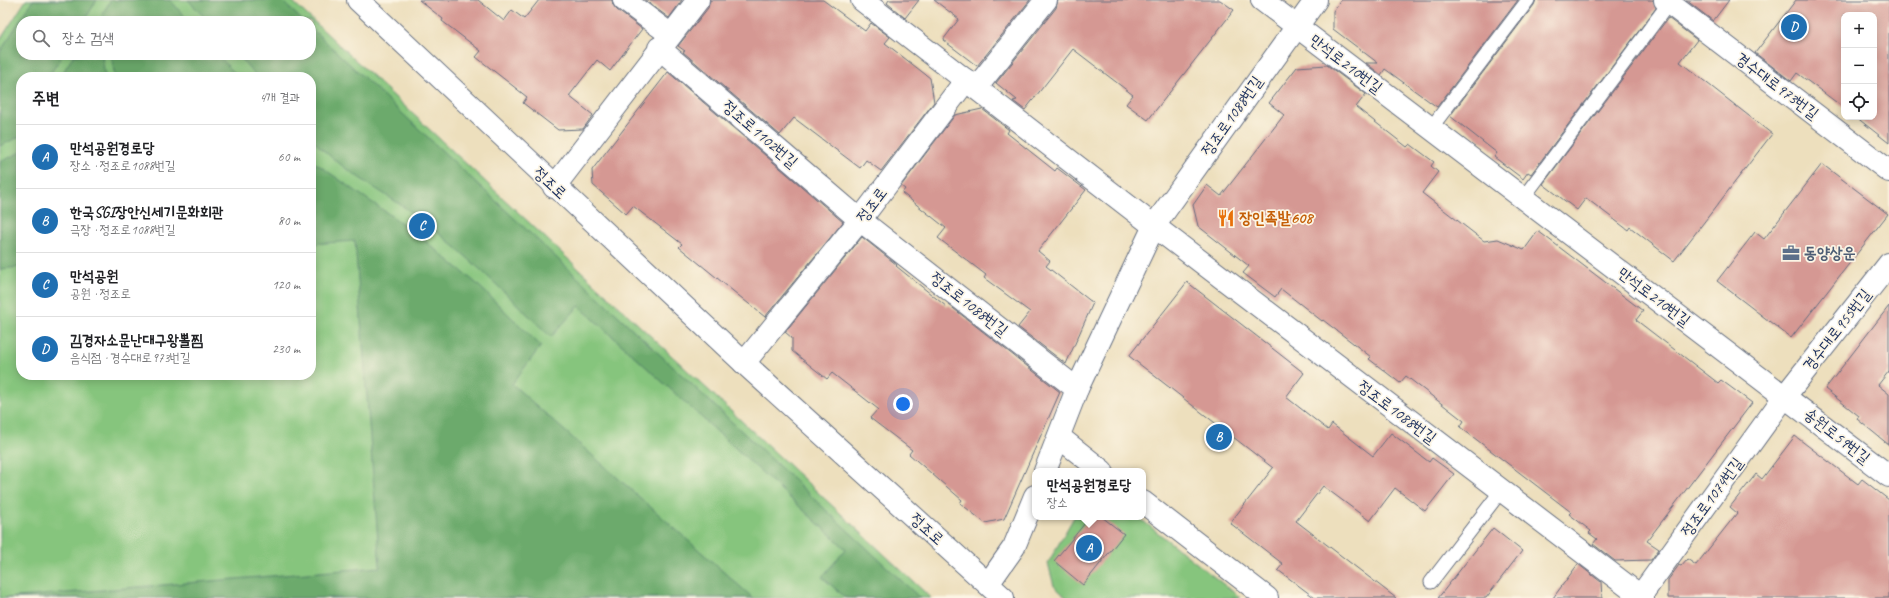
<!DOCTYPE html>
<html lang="ko">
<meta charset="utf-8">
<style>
:root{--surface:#fff;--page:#f2f2f2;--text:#202124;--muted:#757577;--line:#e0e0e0;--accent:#1f6fb2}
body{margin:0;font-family:Caveat,"Poor Story",sans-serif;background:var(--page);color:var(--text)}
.controls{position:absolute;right:12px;top:12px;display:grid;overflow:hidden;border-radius:8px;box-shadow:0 2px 10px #0003}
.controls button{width:36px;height:36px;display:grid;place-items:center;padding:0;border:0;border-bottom:1px solid var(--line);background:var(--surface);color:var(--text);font:20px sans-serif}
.you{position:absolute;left:903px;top:404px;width:14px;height:14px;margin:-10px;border:3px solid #fff;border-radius:50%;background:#1a73e8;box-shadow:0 0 0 6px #1a73e833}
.badge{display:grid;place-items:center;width:26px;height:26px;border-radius:50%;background:var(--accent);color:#fff;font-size:13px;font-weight:700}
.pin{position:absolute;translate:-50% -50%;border:2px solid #fff;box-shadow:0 1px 4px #0006}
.popup{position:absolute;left:1032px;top:468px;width:114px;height:52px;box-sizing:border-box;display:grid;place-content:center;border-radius:8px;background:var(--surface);filter:drop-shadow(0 1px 3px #0005);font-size:13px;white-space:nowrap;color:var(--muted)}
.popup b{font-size:15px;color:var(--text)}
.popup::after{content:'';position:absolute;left:50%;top:100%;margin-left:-8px;border:8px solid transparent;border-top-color:var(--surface)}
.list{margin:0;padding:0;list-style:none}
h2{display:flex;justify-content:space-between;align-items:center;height:52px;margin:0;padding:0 16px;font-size:17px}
h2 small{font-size:13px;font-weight:400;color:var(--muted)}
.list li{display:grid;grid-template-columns:26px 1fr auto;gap:12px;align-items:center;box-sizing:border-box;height:64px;padding:0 16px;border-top:1px solid var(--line)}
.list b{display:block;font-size:15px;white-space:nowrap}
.list p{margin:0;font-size:13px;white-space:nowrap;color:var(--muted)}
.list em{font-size:13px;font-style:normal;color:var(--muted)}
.icon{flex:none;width:22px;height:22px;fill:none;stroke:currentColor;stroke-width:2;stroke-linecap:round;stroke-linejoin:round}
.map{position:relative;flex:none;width:1889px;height:598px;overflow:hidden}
.search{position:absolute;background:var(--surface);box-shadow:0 2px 10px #0003;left:16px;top:16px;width:300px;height:44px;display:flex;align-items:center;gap:10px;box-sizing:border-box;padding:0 14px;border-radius:16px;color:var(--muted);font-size:15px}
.panel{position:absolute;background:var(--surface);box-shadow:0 2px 10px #0003;left:16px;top:72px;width:300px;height:308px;border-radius:16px}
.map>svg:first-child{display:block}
.green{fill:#86c57d;stroke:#507a6e;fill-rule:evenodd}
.forest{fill:#6caa6c;stroke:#446c65}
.building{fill:#d59893}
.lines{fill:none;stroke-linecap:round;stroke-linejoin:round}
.service-casing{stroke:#646d7f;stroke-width:15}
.minor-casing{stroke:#646d7f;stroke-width:24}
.tertiary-casing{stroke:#646d7f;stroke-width:24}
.service{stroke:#fff;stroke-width:13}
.minor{stroke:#fff;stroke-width:22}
.tertiary{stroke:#fff;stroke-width:22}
.labels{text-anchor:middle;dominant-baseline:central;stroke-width:3.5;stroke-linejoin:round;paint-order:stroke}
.street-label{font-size:16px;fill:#1b2f5e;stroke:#fcf5e5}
.food-label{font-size:16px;font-weight:bold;fill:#c56008;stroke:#fcf5e5;text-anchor:start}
.service-label{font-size:16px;font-weight:bold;fill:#4e5e75;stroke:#fcf5e5;text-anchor:start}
</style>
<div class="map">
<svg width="1889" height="598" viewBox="0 0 1889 598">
<rect width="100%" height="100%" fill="#fcf5e5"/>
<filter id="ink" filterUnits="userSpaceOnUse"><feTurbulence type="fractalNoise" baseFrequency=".025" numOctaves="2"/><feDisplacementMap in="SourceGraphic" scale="8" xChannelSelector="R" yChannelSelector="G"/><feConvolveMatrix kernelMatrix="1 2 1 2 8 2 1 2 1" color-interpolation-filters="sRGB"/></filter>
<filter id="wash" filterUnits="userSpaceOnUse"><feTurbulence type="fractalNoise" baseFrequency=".012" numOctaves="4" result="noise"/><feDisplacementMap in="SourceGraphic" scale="16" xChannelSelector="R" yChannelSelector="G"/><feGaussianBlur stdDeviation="0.9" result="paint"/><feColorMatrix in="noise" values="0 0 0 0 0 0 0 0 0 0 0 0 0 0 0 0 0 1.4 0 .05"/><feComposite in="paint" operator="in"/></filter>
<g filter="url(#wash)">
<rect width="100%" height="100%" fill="#eddfbd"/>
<g class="green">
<path d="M26,0H291L931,598H0V40ZM21,21H311V55H21ZM21,77H311V375H21Z"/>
<polygon points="1074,517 1138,517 1241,598 1067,598 1054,586 1048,563"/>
</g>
<g class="forest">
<polygon points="33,0 97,0 84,21 21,21 21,55 63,55 48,77 21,77 21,136 0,146 0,52"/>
<polygon points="111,0 170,0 189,21 104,21 102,14"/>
<polygon points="188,0 281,0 303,21 208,21"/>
<path d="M311,28L920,598H846L822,577L846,549L579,306L551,337C508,296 466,253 418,217C383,191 340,170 311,138V77H257L238,55H311Z"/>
<polygon points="74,55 102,55 105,77 60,77"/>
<polygon points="111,55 218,55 238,77 115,77"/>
<polygon points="21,152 21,267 0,269 0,162"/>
<polygon points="311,162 317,164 413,231 476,283 541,346 512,384 753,598 5,598 380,567 355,241 311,244"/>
</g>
<g id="blocks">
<g class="building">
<polygon points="419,0 478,0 504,21 512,10 524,19 539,0 612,0 613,5 617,10 642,29 610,71 597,60 569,96 593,115 583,129 558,130 523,103 527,97 476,57 481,51 442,21 443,19"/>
<polygon points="645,0 682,0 669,18"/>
<polygon points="710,0 823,0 865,31 871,23 890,37 885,43 930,78 934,102 881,171 866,160 860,168 794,118 780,135 683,52 685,51 678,46 708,8"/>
<polygon points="889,0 919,0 905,18 887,3"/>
<polygon points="934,0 1030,0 977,66 943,40 959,19"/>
<polygon points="1058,0 1220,0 1234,10 1148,120 1126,104 1133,95 1073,49 1025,110 1013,101 1017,100 996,83 1056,8"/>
<polygon points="1341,0 1518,0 1437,107 1385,69 1381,75 1366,63 1378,63 1333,29 1333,11"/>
<polygon points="1536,0 1653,0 1656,8 1531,174 1528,172 1523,179 1494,157 1497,153 1450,116 1534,5"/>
<polygon points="1686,0 1729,0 1713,21"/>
<polygon points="1796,0 1889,0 1889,143 1856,117 1874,117 1874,15 1844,15 1844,108 1797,73 1791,81 1755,53"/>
<polygon points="1668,18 1697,40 1680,62 1772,134 1674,261 1630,227 1628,230 1586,198 1577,210 1543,184"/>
<polygon points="1327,65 1366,94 1356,107 1407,147 1410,144 1434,162 1431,166 1438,172 1422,193 1484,241 1498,239 1524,250 1538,231 1643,311 1636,320 1718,383 1721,380 1752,403 1647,541 1659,549 1651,560 1615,561 1593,544 1597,539 1589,533 1591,531 1569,514 1571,512 1460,427 1464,421 1406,376 1400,383 1369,359 1371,357 1323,320 1322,321 1281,289 1275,297 1243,273 1249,266 1198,226 1193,205 1207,185 1221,196 1284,115 1269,103 1297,67"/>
<polygon points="668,72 843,222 765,317 679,247 682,244 633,206 626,214 593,185 592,170"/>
<polygon points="982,109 1009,130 1007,133 1055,171 1057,168 1086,190 1038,251 1050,261 1046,266 1093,303 1066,364 1018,327 1030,312 984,278 986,275 938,238 946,228 902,193 905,189 901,186 955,115"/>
<polygon points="1822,164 1888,214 1791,338 1717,281 1755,232 1764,239"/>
<polygon points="862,237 897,265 896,266 947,307 949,305 1060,392 1004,519 985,523 960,503 962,500 909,454 912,450 870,418 878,409 832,373 827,379 792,351 792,338 785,332"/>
<polygon points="1187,282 1304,373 1286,397 1328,430 1332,424 1373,456 1391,433 1429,462 1432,458 1454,474 1425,511 1395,488 1370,521 1323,486 1296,521 1396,598 1315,598 1278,570 1283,564 1230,523 1273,468 1129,356"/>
<polygon points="1889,306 1889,371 1878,385 1889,394 1889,445 1857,419 1859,416 1825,389"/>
<polygon points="1795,436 1858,484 1862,479 1889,500 1889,598 1668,598 1668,580 1679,565 1681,566 1687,559 1696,565 1737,513 1730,507 1756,474 1762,479"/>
<polygon points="1090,517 1102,517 1124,534 1083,585 1054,561"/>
<polygon points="1493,528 1522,551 1486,598 1438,598"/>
<polygon points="1578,564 1601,582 1602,598 1553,598"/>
</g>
</g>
</g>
<g filter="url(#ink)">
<use href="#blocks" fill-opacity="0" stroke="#646d7f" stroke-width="1"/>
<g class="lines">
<g class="service-casing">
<g id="service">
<polyline points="1431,128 1528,0"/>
<polyline points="1523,198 1669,3"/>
<polyline points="1431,582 1501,491"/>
</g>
</g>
<g class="minor-casing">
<g id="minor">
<polyline points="624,0 671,35"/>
<polyline points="862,0 1154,226 1643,598"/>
<polyline points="1262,0 1889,476"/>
<polyline points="1665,0 1889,171"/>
<polyline points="659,48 860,220 1077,389"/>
<polyline points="976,88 1046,0"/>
<polyline points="554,187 698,0"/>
<polyline points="744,363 860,220 966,80"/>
<polyline points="1059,437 1102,471"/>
<polyline points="1045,471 1077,389 1154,226 1316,0"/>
<polyline points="1143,502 1267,598"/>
<polyline points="988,584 1014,547 1035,496"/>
<polyline points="1639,598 1785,396 1889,264"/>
</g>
</g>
<g class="tertiary-casing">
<polyline id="tertiary" points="358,0 744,363 1003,598"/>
</g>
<use href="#service" class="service"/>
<use href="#minor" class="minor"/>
<use href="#tertiary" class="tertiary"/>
</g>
</g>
<defs>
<g id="restaurant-bare" transform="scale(1.38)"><path d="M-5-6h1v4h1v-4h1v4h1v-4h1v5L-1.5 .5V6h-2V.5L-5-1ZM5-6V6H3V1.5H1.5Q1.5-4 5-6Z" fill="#e8710a" stroke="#fcf5e5" stroke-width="2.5" paint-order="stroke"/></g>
<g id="office-bare" transform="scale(1.38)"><path d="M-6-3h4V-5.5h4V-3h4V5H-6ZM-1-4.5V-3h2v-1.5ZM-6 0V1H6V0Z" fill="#5c6f8a" stroke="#fcf5e5" stroke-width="2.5" paint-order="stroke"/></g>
</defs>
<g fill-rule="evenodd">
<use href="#restaurant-bare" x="1226" y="218"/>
<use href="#office-bare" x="1791" y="253"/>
</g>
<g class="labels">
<g class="street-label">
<text transform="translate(1346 64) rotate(37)">만석로210번길</text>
<text transform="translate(1777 86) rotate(37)">경수대로973번길</text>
<text transform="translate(1232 116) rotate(-55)">정조로1088번길</text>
<text transform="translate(760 134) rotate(41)">정조로1102번길</text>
<text transform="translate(550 183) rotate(43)">정조로</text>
<text transform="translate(872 205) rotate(-53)">정조로</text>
<text transform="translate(1654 297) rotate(37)">만석로210번길</text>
<text transform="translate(969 304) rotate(38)">정조로1088번길</text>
<text transform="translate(1837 330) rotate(-52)">경수대로955번길</text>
<text transform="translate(1397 412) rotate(37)">정조로1088번길</text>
<text transform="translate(1837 436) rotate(38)">송원로59번길</text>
<text transform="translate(1712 497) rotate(-54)">정조로1074번길</text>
<text transform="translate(927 529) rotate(42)">정조로</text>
</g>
<g class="food-label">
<text x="1239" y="218">장인족발608</text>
</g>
<g class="service-label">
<text x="1804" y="253">동양상운</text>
</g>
</g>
</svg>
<div class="controls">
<button>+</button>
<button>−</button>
<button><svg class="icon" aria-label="locate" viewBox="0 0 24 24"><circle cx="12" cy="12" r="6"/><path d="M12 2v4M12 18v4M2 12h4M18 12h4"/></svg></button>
</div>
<div class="you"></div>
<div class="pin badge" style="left:1089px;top:548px">A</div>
<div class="popup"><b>만석공원경로당</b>장소</div>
<div class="pin badge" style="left:1219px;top:437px">B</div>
<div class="pin badge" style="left:422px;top:226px">C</div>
<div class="pin badge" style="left:1794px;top:27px">D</div>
<div class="search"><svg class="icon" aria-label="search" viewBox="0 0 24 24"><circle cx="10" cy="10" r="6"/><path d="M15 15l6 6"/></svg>장소 검색</div>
<section class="panel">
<h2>주변<small>4개 결과</small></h2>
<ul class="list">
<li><span class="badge">A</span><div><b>만석공원경로당</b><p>장소 · 정조로1088번길</p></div><em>60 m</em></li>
<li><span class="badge">B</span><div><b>한국SGI장안신세기문화회관</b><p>극장 · 정조로1088번길</p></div><em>80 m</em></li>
<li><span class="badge">C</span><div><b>만석공원</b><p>공원 · 정조로</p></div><em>120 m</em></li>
<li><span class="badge">D</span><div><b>김경자소문난대구왕뽈찜</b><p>음식점 · 경수대로973번길</p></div><em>230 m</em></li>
</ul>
</section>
</div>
